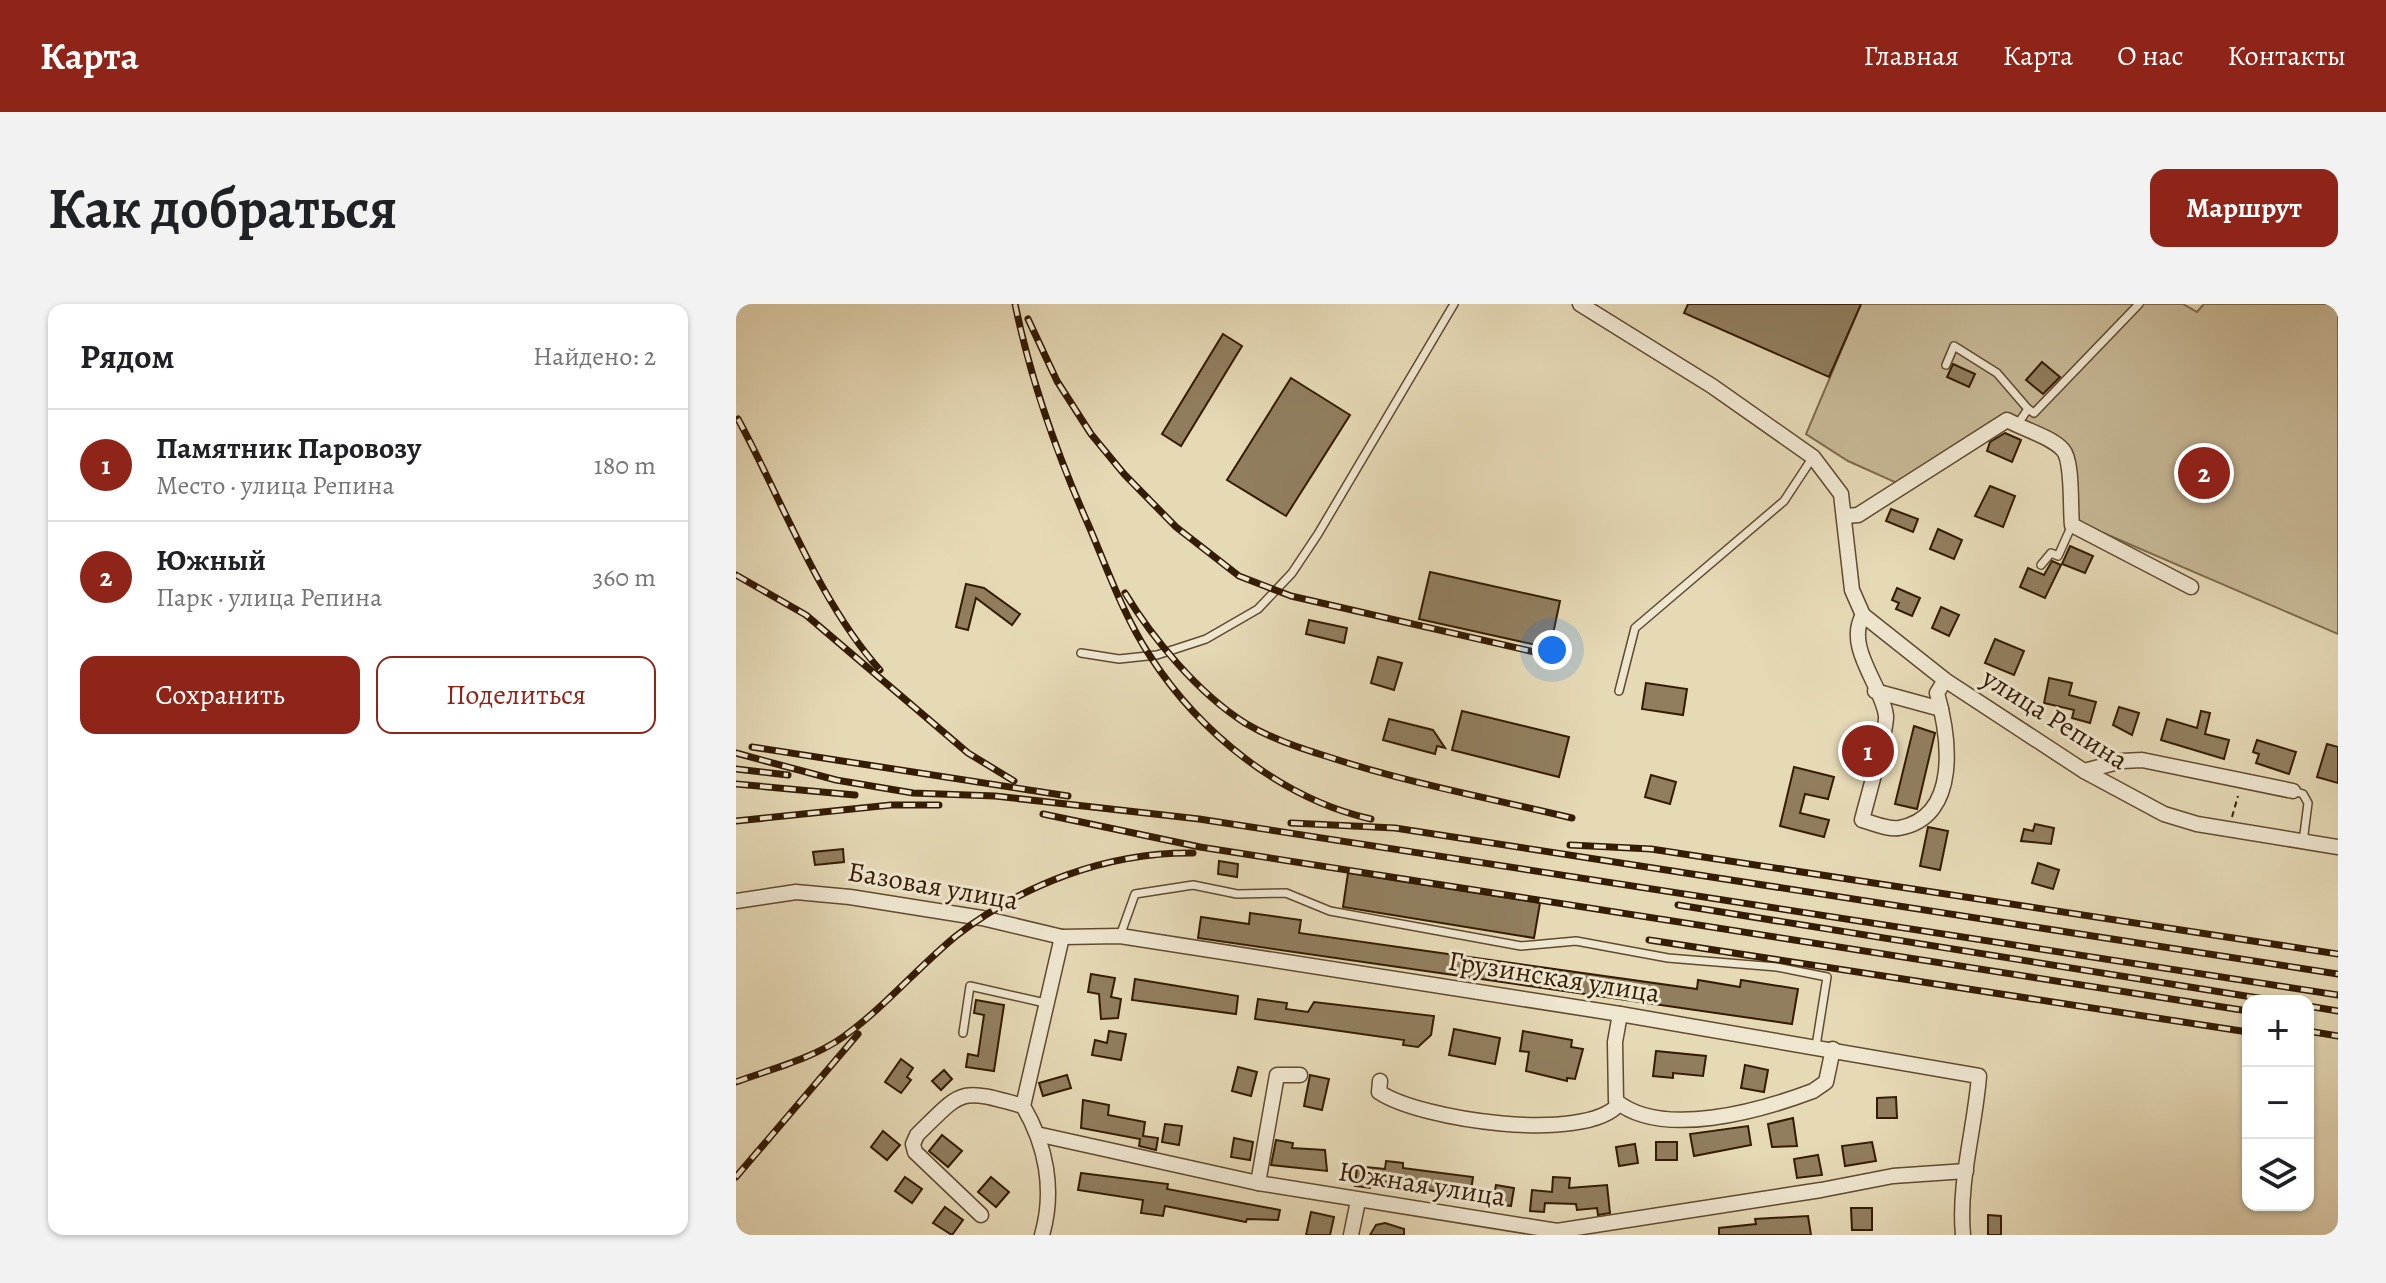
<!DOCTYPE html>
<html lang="ru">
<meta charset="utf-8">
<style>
:root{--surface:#fff;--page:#f2f2f2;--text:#202124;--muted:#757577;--line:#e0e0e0;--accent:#8f2418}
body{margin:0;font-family:Alegreya,serif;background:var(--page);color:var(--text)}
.controls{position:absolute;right:24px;bottom:24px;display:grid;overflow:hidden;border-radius:16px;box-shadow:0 2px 6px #0004}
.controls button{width:72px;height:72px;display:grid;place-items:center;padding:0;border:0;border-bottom:2px solid var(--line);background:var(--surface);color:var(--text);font:40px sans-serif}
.you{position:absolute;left:816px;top:346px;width:28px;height:28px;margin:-20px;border:6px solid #fff;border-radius:50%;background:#1a73e8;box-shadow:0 0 0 12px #1a73e833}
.badge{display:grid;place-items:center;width:52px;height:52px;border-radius:50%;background:var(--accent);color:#fff;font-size:26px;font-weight:700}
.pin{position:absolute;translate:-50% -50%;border:4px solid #fff;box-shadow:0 2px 8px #0006}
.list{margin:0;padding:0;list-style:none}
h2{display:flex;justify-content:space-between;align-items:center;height:104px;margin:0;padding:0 32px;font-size:34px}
h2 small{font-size:26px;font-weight:400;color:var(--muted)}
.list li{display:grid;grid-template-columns:52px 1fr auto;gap:24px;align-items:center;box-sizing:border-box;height:112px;padding:0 32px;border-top:2px solid var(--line)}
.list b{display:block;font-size:30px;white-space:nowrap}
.list p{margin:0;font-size:26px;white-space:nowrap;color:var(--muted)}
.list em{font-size:26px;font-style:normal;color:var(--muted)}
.actions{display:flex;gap:16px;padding:24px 32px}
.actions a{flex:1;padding:18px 0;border:2px solid var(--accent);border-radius:16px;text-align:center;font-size:28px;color:var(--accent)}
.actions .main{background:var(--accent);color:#fff}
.icon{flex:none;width:44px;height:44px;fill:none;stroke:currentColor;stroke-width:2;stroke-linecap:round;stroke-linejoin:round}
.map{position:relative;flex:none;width:1602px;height:931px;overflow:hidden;border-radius:16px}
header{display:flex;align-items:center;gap:48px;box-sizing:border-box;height:112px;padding:0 40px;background:var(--accent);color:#fff}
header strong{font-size:38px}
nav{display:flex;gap:44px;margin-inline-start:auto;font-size:28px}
.intro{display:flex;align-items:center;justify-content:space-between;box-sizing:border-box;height:192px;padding:0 48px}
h1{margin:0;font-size:56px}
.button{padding:20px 36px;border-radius:16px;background:var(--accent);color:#fff;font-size:28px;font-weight:700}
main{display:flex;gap:48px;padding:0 48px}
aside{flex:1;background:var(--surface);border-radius:16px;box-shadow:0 2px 6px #0004}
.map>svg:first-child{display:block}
.green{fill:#c8b997;stroke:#7e6a4c;stroke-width:2}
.building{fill:#917e5f;stroke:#341c01;stroke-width:2}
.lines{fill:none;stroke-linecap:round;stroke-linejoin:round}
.lane-casing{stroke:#604b2e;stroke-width:10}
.street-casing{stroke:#604b2e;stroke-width:17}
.path{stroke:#341c01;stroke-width:2;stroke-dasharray:6 4;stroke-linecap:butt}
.lane{stroke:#efe6d0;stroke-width:7}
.street{stroke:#efe6d0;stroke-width:14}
.rail-casing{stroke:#341c01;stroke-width:7}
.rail{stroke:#efe6d0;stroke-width:4;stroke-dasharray:12;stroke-linecap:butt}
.labels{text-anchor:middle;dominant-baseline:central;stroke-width:6;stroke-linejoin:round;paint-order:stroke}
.street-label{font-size:28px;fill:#341c01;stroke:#efe6d0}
</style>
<header>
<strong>Карта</strong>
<nav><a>Главная</a><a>Карта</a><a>О нас</a><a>Контакты</a></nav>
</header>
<div class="intro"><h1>Как добраться</h1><a class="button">Маршрут</a></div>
<main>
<aside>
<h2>Рядом<small>Найдено: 2</small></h2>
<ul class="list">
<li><span class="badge">1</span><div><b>Памятник Паровозу</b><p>Место · улица Репина</p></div><em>180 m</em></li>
<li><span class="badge">2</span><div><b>Южный</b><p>Парк · улица Репина</p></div><em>360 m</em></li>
</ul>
<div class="actions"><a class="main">Сохранить</a><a>Поделиться</a></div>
</aside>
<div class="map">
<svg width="1602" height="931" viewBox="0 0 1602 931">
<rect width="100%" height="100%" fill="#e6d9b6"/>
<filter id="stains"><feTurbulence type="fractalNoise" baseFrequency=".0025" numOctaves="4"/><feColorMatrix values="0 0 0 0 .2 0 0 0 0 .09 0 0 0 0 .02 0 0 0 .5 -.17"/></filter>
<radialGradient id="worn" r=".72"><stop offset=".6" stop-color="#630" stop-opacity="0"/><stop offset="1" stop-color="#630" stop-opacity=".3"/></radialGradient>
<polygon class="green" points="1125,0 1447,0 1461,8 1468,0 1602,0 1602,330 1335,215 1327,145 1272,116 1163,180 1112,157 1070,130"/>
<g class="building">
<polygon points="952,0 1125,0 1093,73 948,9"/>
<polygon points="487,30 506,42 445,142 426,130"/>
<polygon points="1306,58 1324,73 1307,90 1290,76"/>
<polygon points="1217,60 1239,70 1233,83 1211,73"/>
<polygon points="555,74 614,111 550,212 491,176"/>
<polygon points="1269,129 1285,136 1276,158 1251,147 1254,138"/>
<polygon points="1254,182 1279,192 1267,223 1239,212"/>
<polygon points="1155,205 1182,215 1177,228 1150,217"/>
<polygon points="1202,225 1226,236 1218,255 1194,245"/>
<polygon points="1334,242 1357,252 1349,269 1326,260"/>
<polygon points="1316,257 1325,261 1309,294 1284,283 1292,264 1308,271"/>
<polygon points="694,268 824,297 814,344 683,315"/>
<polygon points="230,280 248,284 284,310 276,321 240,294 232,326 220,323"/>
<polygon points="1161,284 1184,294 1176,312 1160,305 1163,299 1156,296"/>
<polygon points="1205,303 1223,311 1213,332 1196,324"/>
<polygon points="573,316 611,324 608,339 570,330"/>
<polygon points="1259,335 1288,347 1278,371 1249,359"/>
<polygon points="642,353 666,359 658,386 635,379"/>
<polygon points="1313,374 1336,379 1333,391 1360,398 1354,419 1336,414 1338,406 1308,399"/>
<polygon points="910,379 951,385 947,411 906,405"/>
<polygon points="1383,403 1403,409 1396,431 1377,421"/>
<polygon points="726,407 833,433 823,473 716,446"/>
<polygon points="1465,407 1474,409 1469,430 1493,436 1488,455 1425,436 1431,415 1461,424"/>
<polygon points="653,415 697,426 709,444 701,442 699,450 647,436"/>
<polygon points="1178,422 1199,429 1181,505 1159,500"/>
<polygon points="1521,436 1560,448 1553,470 1520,459 1523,450 1517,448"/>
<polygon points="1591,440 1602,443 1602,479 1581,473"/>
<polygon points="1058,463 1098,473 1092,495 1069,490 1064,509 1093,516 1088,533 1044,522"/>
<polygon points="915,471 940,478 934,500 909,493"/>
<polygon points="1299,520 1318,524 1315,540 1285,537 1288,525 1297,527"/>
<polygon points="1192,523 1212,527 1204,566 1184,562"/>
<polygon points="107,545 108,558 79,561 77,548"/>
<polygon points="483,557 502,560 501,573 482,570"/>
<polygon points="1302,559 1323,566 1317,585 1296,579"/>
<polygon points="612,569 804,599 798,634 607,603"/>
<polygon points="514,609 565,616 563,629 961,685 962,676 1004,683 1005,676 1062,685 1056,720 462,634 465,613 513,620"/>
<polygon points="355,670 379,674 375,693 385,695 382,714 365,715 363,690 352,688"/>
<polygon points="399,675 502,692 500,710 396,696"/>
<polygon points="522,695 551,699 550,705 572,708 578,698 698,712 695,731 682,743 667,741 668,736 519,715"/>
<polygon points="240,696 268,701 258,767 230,763 232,750 242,752 248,711 238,709"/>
<polygon points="718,725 764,734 759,760 713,751"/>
<polygon points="373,727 390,730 385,756 356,751 359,736 371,739"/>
<polygon points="787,727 836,736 835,743 847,745 839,775 831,774 831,777 790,767 793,748 784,747"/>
<polygon points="920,747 970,752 967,772 937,769 937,774 917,772"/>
<polygon points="165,755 177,764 171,773 175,776 165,789 149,778"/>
<polygon points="1009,761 1032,766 1028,788 1005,784"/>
<polygon points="502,763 521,768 515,792 496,787"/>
<polygon points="208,766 216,775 205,786 196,777"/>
<polygon points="331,771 335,784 307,792 303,779"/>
<polygon points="574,771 593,775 586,806 568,802"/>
<polygon points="1160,793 1161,814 1141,814 1141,794"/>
<polygon points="347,796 373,801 372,811 409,818 407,832 422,834 420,846 403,842 404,835 345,824"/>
<polygon points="1057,814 1061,842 1036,843 1032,820"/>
<polygon points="429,820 446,822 443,841 426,838"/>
<polygon points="1012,822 1015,841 958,852 954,830"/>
<polygon points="147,827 164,841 151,856 135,843"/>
<polygon points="206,831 226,847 212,863 193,847"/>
<polygon points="498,834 517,838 514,856 495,853"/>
<polygon points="540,836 557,839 556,844 589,846 591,867 535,861"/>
<rect x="920" y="838" width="21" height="18"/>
<polygon points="1136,838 1140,857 1109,862 1106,842"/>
<polygon points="899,840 902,859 883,862 880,843"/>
<polygon points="1082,851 1086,871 1061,874 1058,855"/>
<polygon points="650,857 667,859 667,864 737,873 734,894 682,884 682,882 635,876 634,884 619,882 621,862 649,865"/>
<polygon points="345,869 432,880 431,885 544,906 542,916 511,915 510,918 429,902 427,912 405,909 407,896 342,886"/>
<polygon points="169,873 186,885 176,899 159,887"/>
<polygon points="255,873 273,888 260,903 242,888"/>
<polygon points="817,873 834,874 833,884 871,881 874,909 862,911 861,904 841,906 840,900 809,899 808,908 794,907 796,886 816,888"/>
<polygon points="760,881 778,884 775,902 757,899"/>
<polygon points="209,903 227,916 216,931 197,919"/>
<polygon points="1115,904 1136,904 1136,926 1116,926"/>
<polygon points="575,908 598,913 594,931 570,931"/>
<polygon points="1252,911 1265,912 1265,931 1252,931"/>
<polygon points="1072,912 1075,931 983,931 983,924 1020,920 1019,915"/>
<polygon points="649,919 668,925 668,931 634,931 640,921"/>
</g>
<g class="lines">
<g class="lane-casing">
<g id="lane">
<polyline points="1210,61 1218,42 1261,69 1292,105"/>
<polyline points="1281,121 1292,105 1298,109 1403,0"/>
<polyline points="1305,261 1315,249 1322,252 1336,221"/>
<polyline points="345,349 383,355 421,351 470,335 522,305 556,269 582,230 718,0"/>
<polyline points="883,387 899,324 1048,197 1077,153"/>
<polyline points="1557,487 1567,490 1572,499 1567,538"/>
<polyline points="384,632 399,590 457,581 501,590 550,589 594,607 785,642 840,637 932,654 1041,663 1091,673 1080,742"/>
<polyline points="227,729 234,682 309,699"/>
</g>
</g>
<g class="street-casing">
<g id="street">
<polyline points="844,0 976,82 1077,153 1105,190 1116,286 1127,311 1209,376 1348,467 1428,510 1461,520 1602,543"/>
<path d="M1108,212L1122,211L1271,116C1287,125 1316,133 1327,146C1337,157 1334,203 1336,221L1455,283"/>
<path d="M1127,311C1108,343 1147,383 1150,412C1151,427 1131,496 1126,516C1137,519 1153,526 1163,524C1225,513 1213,432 1201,389L1209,376"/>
<polyline points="1139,387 1205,405"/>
<polyline points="1348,467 1386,457 1406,456 1557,487"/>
<path d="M0,597L60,588L114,593L246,614L326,633L384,632L884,710L1243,772C1239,824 1222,879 1227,931"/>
<path d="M884,710L879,738L880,797C926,835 1024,807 1077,787L1090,778L1097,745"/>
<path d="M644,777L643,788C684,816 849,840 883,800"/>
<polyline points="305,831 522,879 821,927 1085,886 1157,872 1230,867"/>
<polyline points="522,879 541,771 564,771"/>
<path d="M245,911L179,848L177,840L181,831C228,785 222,784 287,802"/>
<path d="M306,931C319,886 310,841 287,802L326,633"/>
<polyline points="615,931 622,897"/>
</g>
</g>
<polyline class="path" points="1496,513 1502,492"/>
<use href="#lane" class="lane"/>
<use href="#street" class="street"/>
<g class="rail-casing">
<g id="rail">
<path d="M279,0C295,77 320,148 352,220C371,264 387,311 414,352C463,428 545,495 635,515"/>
<polyline points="292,15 321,77 355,130 388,170 440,223 503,272 555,292 816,352"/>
<path d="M2,115C46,196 83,298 144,366"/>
<polyline points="0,271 70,311 232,449 278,477"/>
<path d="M389,289C417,335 462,389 509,419C537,436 568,445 599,455C676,480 757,495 836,514"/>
<polyline points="16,443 332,492"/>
<polyline points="0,449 100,476 177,489 259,492 463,515 1602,691"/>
<polyline points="0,465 52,471"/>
<polyline points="0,480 119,491"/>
<polyline points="307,510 464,543 1512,707"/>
<polyline points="0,517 155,501 203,501"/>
<polyline points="555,519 659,524 1602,670"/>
<polyline points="834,541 915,545 1602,650"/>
<polyline points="942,601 1541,697"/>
<polyline points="913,636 1512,728"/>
<polyline points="1572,702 1602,707"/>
<polyline points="1572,727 1602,732"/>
<path d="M0,778C35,765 76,755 107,733C148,704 181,664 220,632C287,580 372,548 457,549"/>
<polyline points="0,873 122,730"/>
</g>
</g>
<use href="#rail" class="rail"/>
</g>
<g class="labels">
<g class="street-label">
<text transform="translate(1319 415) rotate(32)">улица Репина</text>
<text transform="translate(197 582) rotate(10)">Базовая улица</text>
<text transform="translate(818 673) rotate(9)">Грузинская улица</text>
<text transform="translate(686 880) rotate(9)">Южная улица</text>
</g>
</g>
<rect width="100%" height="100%" filter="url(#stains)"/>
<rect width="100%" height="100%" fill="url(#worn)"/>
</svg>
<div class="controls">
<button>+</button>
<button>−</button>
<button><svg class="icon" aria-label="layers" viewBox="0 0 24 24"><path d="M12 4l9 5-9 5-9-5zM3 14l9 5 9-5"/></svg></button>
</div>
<div class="you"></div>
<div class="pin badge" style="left:1132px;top:447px">1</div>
<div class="pin badge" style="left:1468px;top:169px">2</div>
</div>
</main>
